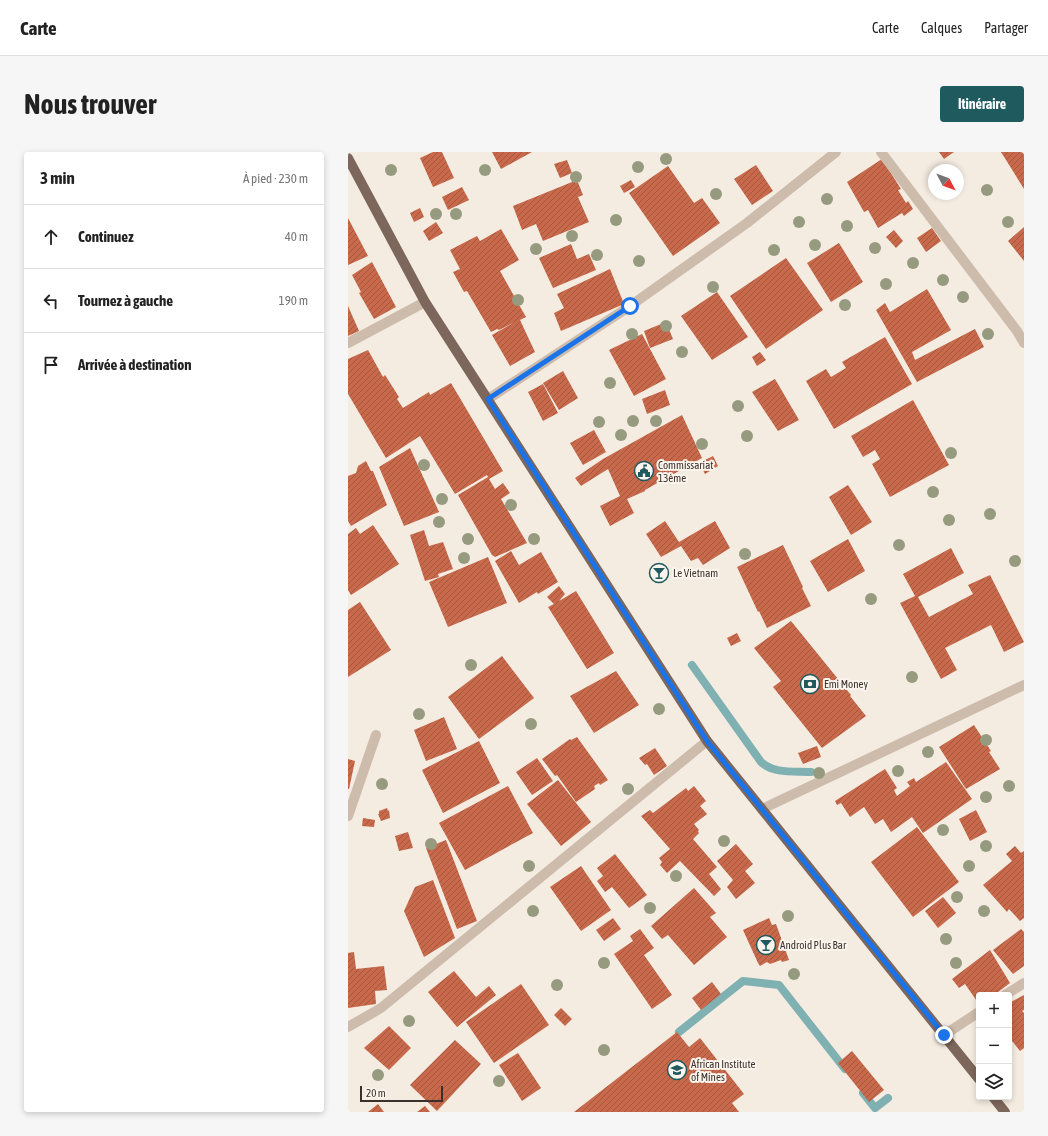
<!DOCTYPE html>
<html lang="fr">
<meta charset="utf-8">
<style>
:root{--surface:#fff;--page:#f6f6f6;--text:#222;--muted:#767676;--line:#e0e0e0;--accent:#1f5a5e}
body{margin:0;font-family:"Asap Condensed",sans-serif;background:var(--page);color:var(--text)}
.controls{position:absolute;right:12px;bottom:12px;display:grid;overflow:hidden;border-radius:4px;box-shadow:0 2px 6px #0003}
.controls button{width:36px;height:36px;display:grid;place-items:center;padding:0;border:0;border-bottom:1px solid var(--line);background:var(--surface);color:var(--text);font:20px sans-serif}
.compass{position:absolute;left:580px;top:12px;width:36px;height:36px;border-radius:50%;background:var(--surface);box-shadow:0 2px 6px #0003;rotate:131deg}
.scale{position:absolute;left:12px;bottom:10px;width:83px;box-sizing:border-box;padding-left:4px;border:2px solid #3b302b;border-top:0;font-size:11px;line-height:14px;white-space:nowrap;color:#3b302b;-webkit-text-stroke:3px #fbf5ee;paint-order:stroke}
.stop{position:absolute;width:12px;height:12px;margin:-9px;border:3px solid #1a73e8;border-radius:50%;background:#fff}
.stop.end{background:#1a73e8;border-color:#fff;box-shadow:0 1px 4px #0008}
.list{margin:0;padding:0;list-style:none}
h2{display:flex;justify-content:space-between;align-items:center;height:52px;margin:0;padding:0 16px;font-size:17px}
h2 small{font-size:13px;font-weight:400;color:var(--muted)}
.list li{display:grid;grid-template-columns:26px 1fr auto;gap:12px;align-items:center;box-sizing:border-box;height:64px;padding:0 16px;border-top:1px solid var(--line)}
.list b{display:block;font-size:15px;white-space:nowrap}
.list em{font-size:13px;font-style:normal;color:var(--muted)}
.icon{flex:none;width:22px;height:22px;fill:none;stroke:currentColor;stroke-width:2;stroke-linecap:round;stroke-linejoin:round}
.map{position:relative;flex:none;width:676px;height:960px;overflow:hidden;border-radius:4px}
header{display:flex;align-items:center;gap:24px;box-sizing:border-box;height:56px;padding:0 20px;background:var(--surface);border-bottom:1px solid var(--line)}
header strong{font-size:19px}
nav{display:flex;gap:22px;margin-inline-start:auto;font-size:14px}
.intro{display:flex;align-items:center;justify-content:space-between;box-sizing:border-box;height:96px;padding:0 24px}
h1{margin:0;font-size:28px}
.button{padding:10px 18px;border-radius:4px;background:var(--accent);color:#fff;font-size:14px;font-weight:700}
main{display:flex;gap:24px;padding:0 24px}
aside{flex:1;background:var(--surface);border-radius:4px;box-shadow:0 2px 6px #0003}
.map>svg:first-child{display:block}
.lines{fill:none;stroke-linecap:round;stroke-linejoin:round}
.stream{stroke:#7fb0b2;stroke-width:8}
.building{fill:url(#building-hatch)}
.street{stroke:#cdbbac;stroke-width:10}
.primary{stroke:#7d675c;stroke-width:10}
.tree{fill:#969b7f}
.route{stroke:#1a73e8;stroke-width:5}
.labels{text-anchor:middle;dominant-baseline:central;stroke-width:4;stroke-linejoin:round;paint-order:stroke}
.poi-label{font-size:11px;fill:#3b302b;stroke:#fbf5ee;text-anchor:start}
</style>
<header>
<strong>Carte</strong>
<nav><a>Carte</a><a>Calques</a><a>Partager</a></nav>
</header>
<div class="intro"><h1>Nous trouver</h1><a class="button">Itinéraire</a></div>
<main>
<aside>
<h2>3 min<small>À pied · 230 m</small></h2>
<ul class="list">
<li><svg class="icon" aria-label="ahead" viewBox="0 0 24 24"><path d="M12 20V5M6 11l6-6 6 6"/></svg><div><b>Continuez</b></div><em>40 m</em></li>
<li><svg class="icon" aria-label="left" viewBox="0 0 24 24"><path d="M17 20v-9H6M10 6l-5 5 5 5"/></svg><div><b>Tournez à gauche</b></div><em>190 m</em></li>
<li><svg class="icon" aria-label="arrive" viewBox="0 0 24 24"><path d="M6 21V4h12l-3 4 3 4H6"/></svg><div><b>Arrivée à destination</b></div></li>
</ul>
</aside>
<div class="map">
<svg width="676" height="960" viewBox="0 0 676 960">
<defs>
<pattern id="building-hatch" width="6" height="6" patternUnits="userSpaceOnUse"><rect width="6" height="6" fill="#c8694b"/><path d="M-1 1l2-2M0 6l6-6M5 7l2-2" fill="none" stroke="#a4573f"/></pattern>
</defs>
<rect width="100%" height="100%" fill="#f4ebe1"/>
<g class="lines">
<g class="stream">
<path d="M344,513L413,610C426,622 446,619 463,620"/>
<polyline points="331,880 395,829 431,833 497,917"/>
<polyline points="515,941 527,956 540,946"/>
</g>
</g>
<g class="building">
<polygon points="85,0 94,0 106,26 85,35 72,6"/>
<polygon points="144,0 184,0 153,17"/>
<polygon points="591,0 606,0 596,7"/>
<polygon points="653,0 676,0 676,37"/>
<polygon points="534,7 553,37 550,38 558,51 560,49 565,57 556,64 554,61 530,76 520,58 516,60 499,30"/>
<polygon points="219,8 224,21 212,26 206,12"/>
<polygon points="408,13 425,39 404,53 386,27"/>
<polygon points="320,14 346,51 354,46 372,71 325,104 281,41"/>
<polygon points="229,28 235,43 230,45 241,70 195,89 188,72 174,78 165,54"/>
<polygon points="283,28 287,35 276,41 272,34"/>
<polygon points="114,35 121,48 100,58 94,45"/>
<polygon points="72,56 76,65 66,70 62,61"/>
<polygon points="0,66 20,104 0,113"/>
<polygon points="88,70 95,81 81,89 75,79"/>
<polygon points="676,75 676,109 660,89"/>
<polygon points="584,76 593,89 578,100 569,86"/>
<polygon points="153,77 171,108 152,119 178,165 172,168 187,200 162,214 144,183 167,170 151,178 149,177 143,180 119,139 116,140 105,120 112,117 102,98 129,84 132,89"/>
<polygon points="546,78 555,89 548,96 538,85"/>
<polygon points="491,91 515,130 483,150 459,111"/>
<polygon points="223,92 229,107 241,102 248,118 205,136 191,106"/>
<polygon points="438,106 475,158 418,197 382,144"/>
<polygon points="24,110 48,155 26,167 11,141 13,140 4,123"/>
<polygon points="262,117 276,152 213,179 206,161 216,156 209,142"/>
<polygon points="579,137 603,178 564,200 567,208 627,177 636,195 569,230 528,158 537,151 542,160"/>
<polygon points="369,140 400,185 364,208 333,164"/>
<polygon points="0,154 11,179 0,184"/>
<polygon points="318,170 325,187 302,196 296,179"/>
<polygon points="294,182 318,227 286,244 261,198"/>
<polygon points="537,185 564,232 486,277 458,229 478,217 483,225 498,216 494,210"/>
<polygon points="20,198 35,225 37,223 51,245 49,247 55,256 81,240 82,243 103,231 155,319 141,327 147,337 155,331 162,341 153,347 179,391 147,405 144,403 110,343 140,325 139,323 107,342 72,284 38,306 0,242 0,207"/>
<polygon points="412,200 418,208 409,214 404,205"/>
<polygon points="215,219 230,246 211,258 195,231"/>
<polygon points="427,227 451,268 430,279 404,240"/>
<polygon points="195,232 210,261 195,269 180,240"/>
<polygon points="317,238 322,253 299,262 294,247"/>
<polygon points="565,248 601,313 542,345 524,312 532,307 527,298 515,305 503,284"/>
<polygon points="334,263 354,306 297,338 297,339 279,347 286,361 262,374 252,354 272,344 260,317 233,334 227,326 255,307"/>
<polygon points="246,278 258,300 235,313 222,291"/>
<polygon points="62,296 91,360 56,374 31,315"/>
<polygon points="365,304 370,314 357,322 351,311"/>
<polygon points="18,309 23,319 25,319 39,353 3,374 0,369 0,324 8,321 10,314"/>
<polygon points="500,333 524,370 503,383 481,345"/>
<polygon points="317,369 331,390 367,369 382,396 355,413 350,406 343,409 333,394 313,405 298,382"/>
<polygon points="25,373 51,412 3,443 0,438 0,382 8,376 12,382"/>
<polygon points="76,378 81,394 95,390 105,417 90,422 91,425 77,429 62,383"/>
<polygon points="500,387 517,419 480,440 462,409"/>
<polygon points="435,393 455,435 454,436 463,454 419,476 411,459 410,460 389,415"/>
<polygon points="603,396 616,421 570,445 581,465 625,442 620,433 642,423 676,490 656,500 643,473 597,496 609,518 593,527 552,451 567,444 555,422"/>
<polygon points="163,399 171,413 193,400 210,430 190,442 189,440 171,451 147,409"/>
<polygon points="140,405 159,451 100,475 81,430"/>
<polygon points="211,434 217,442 211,449 228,439 266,501 239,517 200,455 206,452 199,445"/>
<polygon points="12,450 43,498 0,525 0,458"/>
<polygon points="443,469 503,543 502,544 518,564 474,596 425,535 433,529 406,496"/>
<polygon points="389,481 393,489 383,494 379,486"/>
<polygon points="154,504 186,546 131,587 100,545"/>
<polygon points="268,519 291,553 246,581 222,544"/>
<polygon points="96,565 109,597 78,609 66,578"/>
<polygon points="626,573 643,599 641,600 652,617 618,637 591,595"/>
<polygon points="229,585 260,628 252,633 251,631 246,634 247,637 228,650 209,623 207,624 194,607 222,587 223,588"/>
<polygon points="131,589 152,631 95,661 74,618"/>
<polygon points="469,594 473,605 455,612 450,601"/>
<polygon points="307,596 319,614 306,623 299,612 297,613 291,606"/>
<polygon points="189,606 205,629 184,643 168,620"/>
<polygon points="0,607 7,609 1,637 0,637"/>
<polygon points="598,610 624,647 575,681 564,665 543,680 535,667 527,672 516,655 502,665 493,651 489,653 487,649 537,617 549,636 546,638 549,644 562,634 559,630 566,626 568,630"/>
<polygon points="210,628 243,670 213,694 179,652"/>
<polygon points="160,634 185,681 117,718 91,671"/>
<polygon points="346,634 358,649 352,654 359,662 346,672 351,678 350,679 351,681 345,687 369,715 361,722 373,737 366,744 332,709 319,721 312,713 314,710 311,706 322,697 293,664 302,658 305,661 338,636 340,639"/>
<polygon points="39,656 40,659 41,658 42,666 33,669 30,662 31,662 31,659"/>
<polygon points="628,658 639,680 622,689 611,667"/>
<polygon points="15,666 27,668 26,675 14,674"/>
<polygon points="569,675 611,730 565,765 523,710"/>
<polygon points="60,680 65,696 51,699 47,684"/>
<polygon points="98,688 129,769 109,777 78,696"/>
<polygon points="388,692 405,712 397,719 407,731 388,747 379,735 385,728 369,709"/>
<polygon points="667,694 673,701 676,699 676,766 672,769 661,757 659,760 635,733 664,709 658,702"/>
<polygon points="267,702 299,743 281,756 264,735 257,740 249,729 255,724 249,716"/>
<polygon points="233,714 263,758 233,779 202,735"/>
<polygon points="85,728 107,786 76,805 56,759 67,735"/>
<polygon points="346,736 368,761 362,765 379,785 346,813 320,783 314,787 303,774"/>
<polygon points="595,745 608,761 590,776 577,759"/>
<polygon points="265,766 273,777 256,789 248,778"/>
<polygon points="421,766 424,773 428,772 441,808 434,810 433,808 422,812 419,810 412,814 410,811 395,778"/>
<polygon points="292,777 306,796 296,803 324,843 304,857 266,802 285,789 282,784"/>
<polygon points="673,777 676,780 676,814 665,822 645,798"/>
<polygon points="642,798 662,831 646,843 631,843 631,852 617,832 611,836 604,827"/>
<polygon points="6,800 8,817 36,814 39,838 27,839 28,852 0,856 0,801"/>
<polygon points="106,819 128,845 141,834 148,843 109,875 80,840"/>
<polygon points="364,830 373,842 353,858 344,846"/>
<polygon points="173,832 201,873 146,911 118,870"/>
<polygon points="676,843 676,858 674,859 676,861 676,896 672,899 661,885 661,851"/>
<polygon points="213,856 224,867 217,874 206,863"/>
<polygon points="41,874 63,896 41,918 16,896"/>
<polygon points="329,880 341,895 352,886 396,942 384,951 391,960 226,960"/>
<polygon points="107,888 133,912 89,959 62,933"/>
<polygon points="504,899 536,938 521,950 490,911"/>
<polygon points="170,901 193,936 174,949 151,913"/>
<polygon points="30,952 36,960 20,960"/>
<polygon points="77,954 82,960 69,960"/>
</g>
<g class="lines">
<g class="street">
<polyline points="533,0 669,179 676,191"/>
<polyline points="0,191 77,150"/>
<polyline points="140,247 282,154 399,71 488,0"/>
<polyline points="414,657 676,533"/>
<polyline points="0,664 28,583"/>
<polyline points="657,843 676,831"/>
<polyline points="0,875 33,856 359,589"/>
<polyline points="596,883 631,860"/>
</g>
<g class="primary">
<polyline points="0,6 77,150 359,589 631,927"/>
<polyline points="645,945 657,960"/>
</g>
</g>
<g class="tree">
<circle cx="318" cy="7" r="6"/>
<circle cx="290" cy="15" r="6"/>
<circle cx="43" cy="18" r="6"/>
<circle cx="137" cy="18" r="6"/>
<circle cx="228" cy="25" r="6"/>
<circle cx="639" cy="38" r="6"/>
<circle cx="368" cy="42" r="6"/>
<circle cx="479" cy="47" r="6"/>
<circle cx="88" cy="62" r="6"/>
<circle cx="108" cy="62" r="6"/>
<circle cx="268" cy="68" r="6"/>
<circle cx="451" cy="70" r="6"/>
<circle cx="660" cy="70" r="6"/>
<circle cx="499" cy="74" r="6"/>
<circle cx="224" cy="84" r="6"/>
<circle cx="467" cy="93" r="6"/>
<circle cx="527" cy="96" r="6"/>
<circle cx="188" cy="97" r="6"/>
<circle cx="426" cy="98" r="6"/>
<circle cx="249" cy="103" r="6"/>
<circle cx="291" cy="109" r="6"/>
<circle cx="565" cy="111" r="6"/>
<circle cx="595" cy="128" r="6"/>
<circle cx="538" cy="132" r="6"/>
<circle cx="365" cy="135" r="6"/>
<circle cx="615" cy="145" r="6"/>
<circle cx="170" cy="148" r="6"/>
<circle cx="497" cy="153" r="6"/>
<circle cx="318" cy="174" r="6"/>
<circle cx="284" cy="182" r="6"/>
<circle cx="640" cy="182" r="6"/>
<circle cx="334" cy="200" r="6"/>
<circle cx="262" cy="231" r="6"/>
<circle cx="390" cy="254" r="6"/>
<circle cx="285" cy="269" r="6"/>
<circle cx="308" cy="269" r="6"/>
<circle cx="251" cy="270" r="6"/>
<circle cx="273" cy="283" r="6"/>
<circle cx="399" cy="284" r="6"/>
<circle cx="354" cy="292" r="6"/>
<circle cx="603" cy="301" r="6"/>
<circle cx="76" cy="313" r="6"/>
<circle cx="585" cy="340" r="6"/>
<circle cx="94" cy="347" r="6"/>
<circle cx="163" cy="353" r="6"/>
<circle cx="642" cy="362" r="6"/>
<circle cx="601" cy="368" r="6"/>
<circle cx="91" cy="370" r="6"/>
<circle cx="120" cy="387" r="6"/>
<circle cx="186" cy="387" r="6"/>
<circle cx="551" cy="393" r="6"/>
<circle cx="397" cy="402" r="6"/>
<circle cx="116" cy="406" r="6"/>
<circle cx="667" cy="409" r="6"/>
<circle cx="523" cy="447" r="6"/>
<circle cx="123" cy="513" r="6"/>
<circle cx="564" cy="525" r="6"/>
<circle cx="311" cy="557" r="6"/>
<circle cx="71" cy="562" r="6"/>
<circle cx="183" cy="572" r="6"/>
<circle cx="638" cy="588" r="6"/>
<circle cx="580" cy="600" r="6"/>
<circle cx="550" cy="619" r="6"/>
<circle cx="471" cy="621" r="6"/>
<circle cx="34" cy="632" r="6"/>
<circle cx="661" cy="634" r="6"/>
<circle cx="280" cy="637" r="6"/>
<circle cx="638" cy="645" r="6"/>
<circle cx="595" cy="678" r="6"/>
<circle cx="376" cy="689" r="6"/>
<circle cx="83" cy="692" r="6"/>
<circle cx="638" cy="694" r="6"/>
<circle cx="181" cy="714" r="6"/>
<circle cx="621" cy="714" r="6"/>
<circle cx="328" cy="724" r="6"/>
<circle cx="609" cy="745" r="6"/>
<circle cx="302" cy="756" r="6"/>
<circle cx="185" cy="759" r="6"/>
<circle cx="636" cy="759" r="6"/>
<circle cx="440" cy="764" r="6"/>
<circle cx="598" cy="787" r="6"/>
<circle cx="256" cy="811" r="6"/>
<circle cx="608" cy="811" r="6"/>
<circle cx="446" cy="822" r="6"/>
<circle cx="209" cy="833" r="6"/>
<circle cx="61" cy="869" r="6"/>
<circle cx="256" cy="898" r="6"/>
<circle cx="30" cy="923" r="6"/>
<circle cx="151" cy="929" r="6"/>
</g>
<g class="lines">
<polyline class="route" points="282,154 140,247 359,589 596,883"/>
</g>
<defs>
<g id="civic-ring" transform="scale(1)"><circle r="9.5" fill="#fbf5ee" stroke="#1f5a5e" stroke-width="1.5"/><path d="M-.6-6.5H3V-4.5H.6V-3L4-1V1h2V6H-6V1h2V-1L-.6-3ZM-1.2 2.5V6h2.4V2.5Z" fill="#1f5a5e"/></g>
<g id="bar-ring" transform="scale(1)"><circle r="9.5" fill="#fbf5ee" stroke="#1f5a5e" stroke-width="1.5"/><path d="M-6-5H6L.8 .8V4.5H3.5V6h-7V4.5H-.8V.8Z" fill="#1f5a5e"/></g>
<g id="bank-ring" transform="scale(1)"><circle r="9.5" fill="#fbf5ee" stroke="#1f5a5e" stroke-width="1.5"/><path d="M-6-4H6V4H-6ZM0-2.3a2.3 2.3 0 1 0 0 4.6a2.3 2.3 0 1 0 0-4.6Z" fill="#1f5a5e"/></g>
<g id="school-ring" transform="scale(1)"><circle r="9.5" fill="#fbf5ee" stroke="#1f5a5e" stroke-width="1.5"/><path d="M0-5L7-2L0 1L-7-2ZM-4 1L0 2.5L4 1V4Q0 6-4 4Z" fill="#1f5a5e"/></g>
</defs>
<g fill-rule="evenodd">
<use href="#civic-ring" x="296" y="319"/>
<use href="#bar-ring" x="311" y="421"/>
<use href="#bank-ring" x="462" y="532"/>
<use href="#bar-ring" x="418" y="793"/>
<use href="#school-ring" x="329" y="918"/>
</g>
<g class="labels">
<g class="poi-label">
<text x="310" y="313">Commissariat<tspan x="310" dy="13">13ème</tspan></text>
<text x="325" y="421">Le Vietnam</text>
<text x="476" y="532">Emi Money</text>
<text x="432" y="793">Android Plus Bar</text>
<text x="343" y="912">African Institute<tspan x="343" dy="13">of Mines</tspan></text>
</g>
</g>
</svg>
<div class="controls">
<button>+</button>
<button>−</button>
<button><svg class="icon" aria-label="layers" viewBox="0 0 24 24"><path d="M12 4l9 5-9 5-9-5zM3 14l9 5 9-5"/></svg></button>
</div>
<svg class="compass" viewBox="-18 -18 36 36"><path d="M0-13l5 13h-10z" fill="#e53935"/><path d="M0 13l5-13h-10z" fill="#767676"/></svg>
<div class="scale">20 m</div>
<div class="stop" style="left:282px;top:154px"></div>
<div class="stop end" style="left:596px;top:883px"></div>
</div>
</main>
